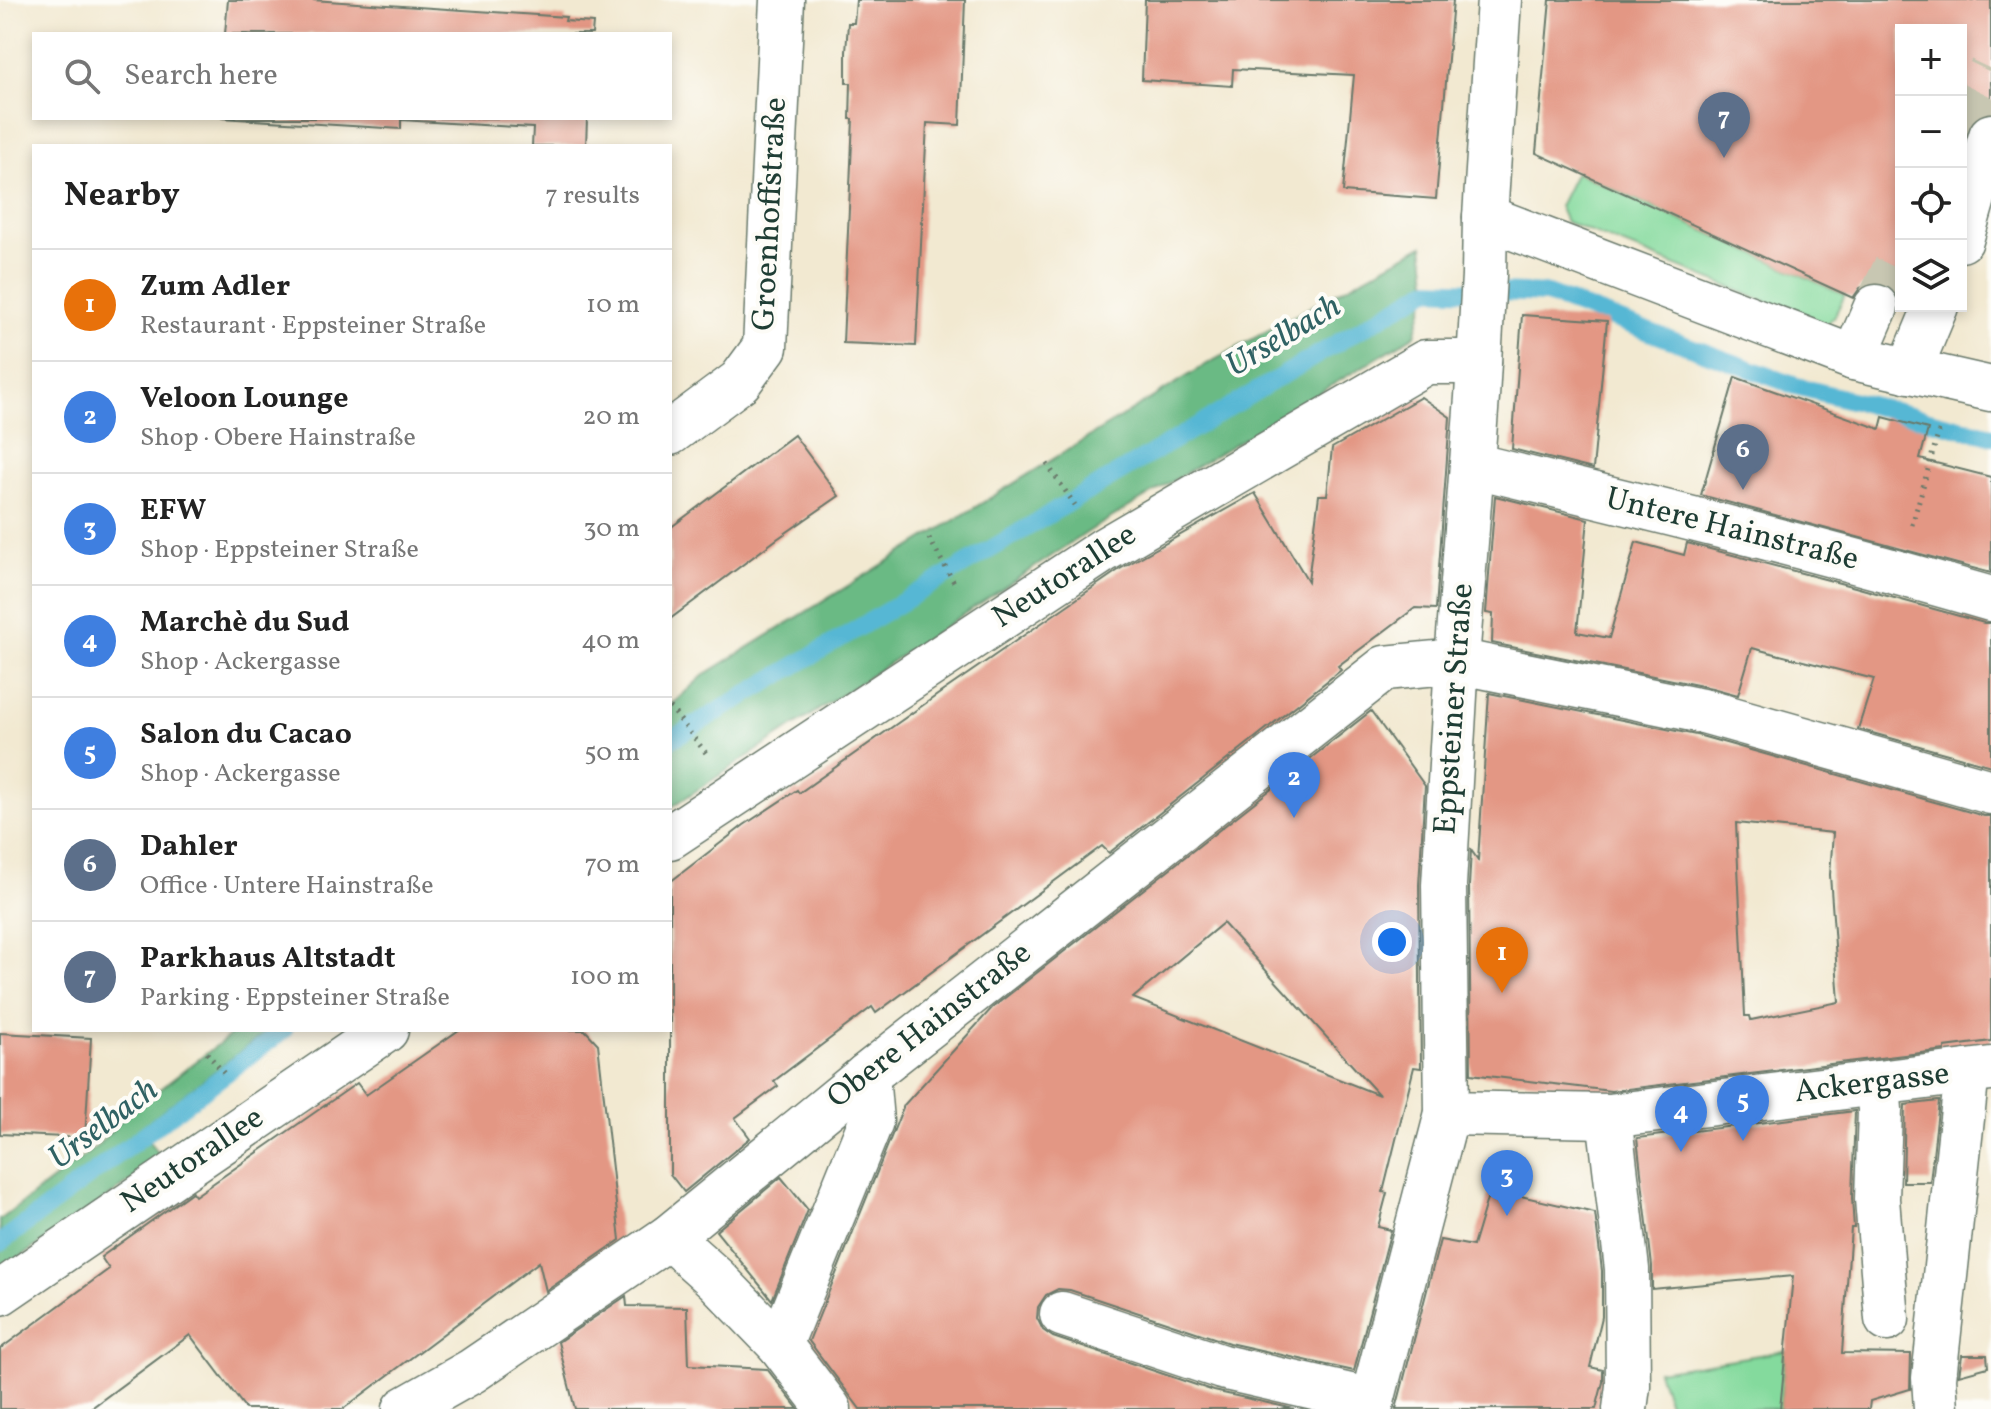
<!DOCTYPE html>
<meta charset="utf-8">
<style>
:root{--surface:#fff;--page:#f6f6f6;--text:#222;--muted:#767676;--line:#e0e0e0;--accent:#0b8043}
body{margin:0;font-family:Vollkorn,serif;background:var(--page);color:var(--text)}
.controls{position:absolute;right:24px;top:24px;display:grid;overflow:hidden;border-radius:0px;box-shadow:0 4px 12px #0003}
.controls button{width:72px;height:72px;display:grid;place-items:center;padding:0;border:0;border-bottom:2px solid var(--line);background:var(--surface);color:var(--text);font:40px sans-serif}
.you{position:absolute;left:1392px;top:942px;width:28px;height:28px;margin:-20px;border:6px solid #fff;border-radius:50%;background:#1a73e8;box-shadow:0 0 0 12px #1a73e833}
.badge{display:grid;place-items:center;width:52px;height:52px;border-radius:50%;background:var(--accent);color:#fff;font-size:26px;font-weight:700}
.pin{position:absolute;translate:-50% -66px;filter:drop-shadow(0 2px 4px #0008)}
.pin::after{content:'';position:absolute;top:42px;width:28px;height:24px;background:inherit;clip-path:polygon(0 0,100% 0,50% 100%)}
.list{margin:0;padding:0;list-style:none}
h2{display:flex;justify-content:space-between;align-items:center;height:104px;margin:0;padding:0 32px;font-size:34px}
h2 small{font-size:26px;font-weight:400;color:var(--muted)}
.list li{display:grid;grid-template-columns:52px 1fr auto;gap:24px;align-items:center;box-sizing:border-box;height:112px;padding:0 32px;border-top:2px solid var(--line)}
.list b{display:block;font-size:30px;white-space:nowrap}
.list p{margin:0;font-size:26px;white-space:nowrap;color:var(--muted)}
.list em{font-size:26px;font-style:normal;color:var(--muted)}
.icon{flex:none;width:44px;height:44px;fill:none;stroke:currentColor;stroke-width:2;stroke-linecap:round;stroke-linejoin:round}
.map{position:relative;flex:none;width:1991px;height:1409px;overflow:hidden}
.search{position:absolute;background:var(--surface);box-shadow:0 4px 12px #0003;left:32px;top:32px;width:640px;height:88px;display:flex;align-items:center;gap:20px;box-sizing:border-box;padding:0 28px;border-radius:0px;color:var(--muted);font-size:30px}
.panel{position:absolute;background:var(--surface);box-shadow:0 4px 12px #0003;left:32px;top:144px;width:640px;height:888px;border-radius:0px}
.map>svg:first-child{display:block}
.green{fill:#84da9d;stroke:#528c68;stroke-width:2}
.forest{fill:#6bba84;stroke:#457c5c;stroke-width:2}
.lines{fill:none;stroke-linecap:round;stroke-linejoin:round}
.stream{stroke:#56b7d4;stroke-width:18}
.building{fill:#e39784;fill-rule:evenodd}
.minor-tunnel{stroke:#c8c7b2;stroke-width:44;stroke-dasharray:44 22;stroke-linecap:butt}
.minor-casing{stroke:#69796b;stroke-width:47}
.path{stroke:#69796b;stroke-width:5;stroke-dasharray:2 6;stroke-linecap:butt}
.minor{stroke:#fff;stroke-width:44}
.labels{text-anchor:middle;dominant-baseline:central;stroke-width:8;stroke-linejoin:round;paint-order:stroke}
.street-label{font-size:32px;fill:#1f3d34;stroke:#fdfcf7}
.water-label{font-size:34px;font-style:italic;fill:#306264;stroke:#fdfcf7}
</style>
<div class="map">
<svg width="1991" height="1409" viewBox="0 0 1991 1409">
<rect width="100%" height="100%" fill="#fdfcf7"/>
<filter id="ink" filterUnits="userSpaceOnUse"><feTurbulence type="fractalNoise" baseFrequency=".0125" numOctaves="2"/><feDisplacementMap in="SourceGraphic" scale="16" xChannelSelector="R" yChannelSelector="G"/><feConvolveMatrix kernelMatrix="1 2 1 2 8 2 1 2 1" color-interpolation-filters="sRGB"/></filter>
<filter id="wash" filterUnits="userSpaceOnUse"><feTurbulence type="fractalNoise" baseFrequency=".006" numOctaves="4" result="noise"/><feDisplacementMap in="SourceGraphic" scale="32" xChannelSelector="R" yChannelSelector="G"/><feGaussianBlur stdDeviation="1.8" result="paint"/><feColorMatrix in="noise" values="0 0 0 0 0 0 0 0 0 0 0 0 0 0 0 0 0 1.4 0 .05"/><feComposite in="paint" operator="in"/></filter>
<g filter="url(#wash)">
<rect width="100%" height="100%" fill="#f2e9d1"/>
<g class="green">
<polygon points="1576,172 1845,295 1834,317 1825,325 1566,222 1559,206"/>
<polygon points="1785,1351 1780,1409 1671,1409 1658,1371"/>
</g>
<g class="forest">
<polygon points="1423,245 1428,289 1415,335 1091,530 670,808 670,706 704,675 1207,364"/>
<polygon points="237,1030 269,1030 139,1129 163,1159 0,1271 0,1220 96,1147 125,1116"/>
</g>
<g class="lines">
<g class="stream">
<polyline points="670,740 1428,289 1547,294 1796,386 1991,436"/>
<polyline points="0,1243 284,1030"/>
</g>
</g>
<g id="blocks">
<g class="building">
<polygon points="228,0 312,0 566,17 565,21 593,23 592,34 225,34"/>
<polygon points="856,0 965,0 960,125 927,123 916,346 843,343 853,119 850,119 851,83 846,83 846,52 848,23 854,23"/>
<polygon points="1145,0 1453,0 1436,199 1343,192 1354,75 1233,69 1232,86 1142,80"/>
<polygon points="1550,0 1991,0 1991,112 1984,112 1973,119 1967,129 1961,150 1961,30 1901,30 1901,270 1892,288 1885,284 1872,282 1860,288 1853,298 1536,153"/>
<polygon points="221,118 587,118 586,146 532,146 533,128 401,120 401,129"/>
<polygon points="1522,315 1607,321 1593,469 1512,449"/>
<polygon points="1735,377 1880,429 1883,417 1928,429 1920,459 1991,477 1991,573 1701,495"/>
<polygon points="1421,397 1450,417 1436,609 1415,608 1338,666 1341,670 1109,853 1102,846 876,1013 872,1007 774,1081 778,1086 735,1118 750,1138 684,1192 670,1174 670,882 744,825 797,790 799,793 943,691 1120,569 1255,493 1308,581 1319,495 1327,495 1332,448"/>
<polygon points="794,435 839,496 777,539 670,619 670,528"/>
<polygon points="1495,496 1588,519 1577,632 1609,638 1636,542 1684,555 1687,543 1855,587 1984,623 1991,623 1991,766 1858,729 1874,679 1752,648 1738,695 1712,688 1492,643 1493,614 1486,613"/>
<path d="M1489,693L1701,736L1984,816H1991V1041L1945,1047V1050L1611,1091L1471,1074L1469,886L1471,850L1478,860ZM1736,823L1833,833L1830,875L1839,1002L1751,1020L1750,1016H1745Z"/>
<path d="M1371,711L1425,786L1419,885L1421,1068L1414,1067L1383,1192L1387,1193L1378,1227L1391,1230L1354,1371L1229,1343L1070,1290L1058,1289L1046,1295L1038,1307L1037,1318L1043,1330L1053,1337L1214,1391L1294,1409H860L809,1341L904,1105L992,1008ZM1223,923L1379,1095L1133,998Z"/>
<polygon points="459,1030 585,1030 598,1044 620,1240 546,1291 539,1262 343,1409 246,1409 190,1335 90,1409 0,1409 0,1349 109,1269 101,1257 192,1192 195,1196 357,1083 366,1095"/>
<polygon points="0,1033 91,1038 85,1138 0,1134"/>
<polygon points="1939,1101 1930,1182 1903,1182 1905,1105"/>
<polygon points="1855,1111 1852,1198 1854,1228 1851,1228 1842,1353 1911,1354 1910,1389 1870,1401 1869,1409 1780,1409 1793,1276 1652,1289 1652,1266 1637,1138"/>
<polygon points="781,1177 808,1210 772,1300 716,1231"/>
<polygon points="1490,1189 1595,1213 1602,1271 1602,1317 1590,1367 1603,1370 1603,1382 1596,1409 1396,1409 1440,1240 1473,1246"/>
<polygon points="626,1296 627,1306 687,1307 689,1365 767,1369 798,1409 575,1409 558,1342"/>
<polygon points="1962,1355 1987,1355 1988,1367 1959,1375"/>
</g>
</g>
</g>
<g filter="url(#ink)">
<use href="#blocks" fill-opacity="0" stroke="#69796b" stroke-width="2"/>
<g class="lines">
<g class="minor-tunnel">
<polyline points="1961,131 1991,69"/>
<polyline points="1876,307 1901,256"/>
</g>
<g class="minor-casing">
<g id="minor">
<polyline points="1485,217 1854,358 1991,389"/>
<polyline points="1961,240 1991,136"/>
<polyline points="1854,358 1876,307"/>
<polyline points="1909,371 1936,306"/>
<polyline points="670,433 740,381 765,347 782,0"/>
<path d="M1472,465C1646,507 1819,549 1991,599"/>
<polyline points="670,837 1104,550 1426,362 1479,362"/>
<polyline points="1878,1083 1880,1110 1877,1199 1887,1319"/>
<polyline points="1447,1113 1609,1116 1991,1069"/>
<polyline points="1609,1116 1627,1269 1628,1386 1625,1409"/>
<polyline points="669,1237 716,1279 780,1345 829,1409"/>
<polyline points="0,1293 386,1030"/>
<polyline points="1062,1314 1222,1367 1372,1401"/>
<polyline points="780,1345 871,1121 867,1075"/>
<polyline points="405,1409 472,1371 669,1237 867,1075 1385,668 1457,661 1707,712 1991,792"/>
<polyline points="1370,1409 1447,1113 1444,885 1457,661 1477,397 1484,275 1485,217 1499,0"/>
<polyline points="1936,1409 1934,1378 1967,1072"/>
</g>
</g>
<g class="path">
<polyline points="1047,464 1075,505"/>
<polyline points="1912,525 1939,431"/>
<polyline points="929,538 956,586"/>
<polyline points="670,707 706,753"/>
<polyline points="207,1053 227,1077"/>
</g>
<use href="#minor" class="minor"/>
</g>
</g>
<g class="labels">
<g class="street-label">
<text transform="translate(771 214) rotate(-87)">Groenhoffstraße</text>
<text transform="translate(1732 530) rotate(14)">Untere Hainstraße</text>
<text transform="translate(1065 577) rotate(-33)">Neutorallee</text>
<text transform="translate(1455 709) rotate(-86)">Eppsteiner Straße</text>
<text transform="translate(930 1026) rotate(-38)">Obere Hainstraße</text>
<text transform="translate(1872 1084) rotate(-7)">Ackergasse</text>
<text transform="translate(193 1161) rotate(-34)">Neutorallee</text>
</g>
<g class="water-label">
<text transform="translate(1284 337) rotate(-31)">Urselbach</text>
<text transform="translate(104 1125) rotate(-37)">Urselbach</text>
</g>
</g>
</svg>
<div class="controls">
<button>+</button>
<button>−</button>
<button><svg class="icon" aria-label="locate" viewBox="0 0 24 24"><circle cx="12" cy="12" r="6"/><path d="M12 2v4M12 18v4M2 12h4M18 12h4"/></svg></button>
<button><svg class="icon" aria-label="layers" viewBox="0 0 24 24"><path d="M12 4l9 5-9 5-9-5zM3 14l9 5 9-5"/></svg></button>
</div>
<div class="you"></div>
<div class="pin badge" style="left:1502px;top:993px;background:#e8710a">1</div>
<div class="pin badge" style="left:1294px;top:818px;background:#3f7fe0">2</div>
<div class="pin badge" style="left:1507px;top:1216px;background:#3f7fe0">3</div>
<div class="pin badge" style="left:1681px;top:1152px;background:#3f7fe0">4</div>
<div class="pin badge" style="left:1743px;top:1141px;background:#3f7fe0">5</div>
<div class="pin badge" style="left:1743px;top:490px;background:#5c6f8a">6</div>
<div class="pin badge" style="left:1724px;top:158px;background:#5c6f8a">7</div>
<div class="search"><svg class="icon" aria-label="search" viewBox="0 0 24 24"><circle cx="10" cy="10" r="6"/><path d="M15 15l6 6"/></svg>Search here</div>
<section class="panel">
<h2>Nearby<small>7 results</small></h2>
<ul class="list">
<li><span class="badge" style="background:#e8710a">1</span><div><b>Zum Adler</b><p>Restaurant · Eppsteiner Straße</p></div><em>10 m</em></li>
<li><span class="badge" style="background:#3f7fe0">2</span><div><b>Veloon Lounge</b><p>Shop · Obere Hainstraße</p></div><em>20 m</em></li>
<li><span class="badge" style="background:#3f7fe0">3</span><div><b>EFW</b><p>Shop · Eppsteiner Straße</p></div><em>30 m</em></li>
<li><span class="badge" style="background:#3f7fe0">4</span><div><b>Marchè du Sud</b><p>Shop · Ackergasse</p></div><em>40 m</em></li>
<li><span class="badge" style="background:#3f7fe0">5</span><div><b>Salon du Cacao</b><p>Shop · Ackergasse</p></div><em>50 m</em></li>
<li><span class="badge" style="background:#5c6f8a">6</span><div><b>Dahler</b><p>Office · Untere Hainstraße</p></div><em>70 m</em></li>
<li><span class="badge" style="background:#5c6f8a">7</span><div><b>Parkhaus Altstadt</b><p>Parking · Eppsteiner Straße</p></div><em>100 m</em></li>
</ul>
</section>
</div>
